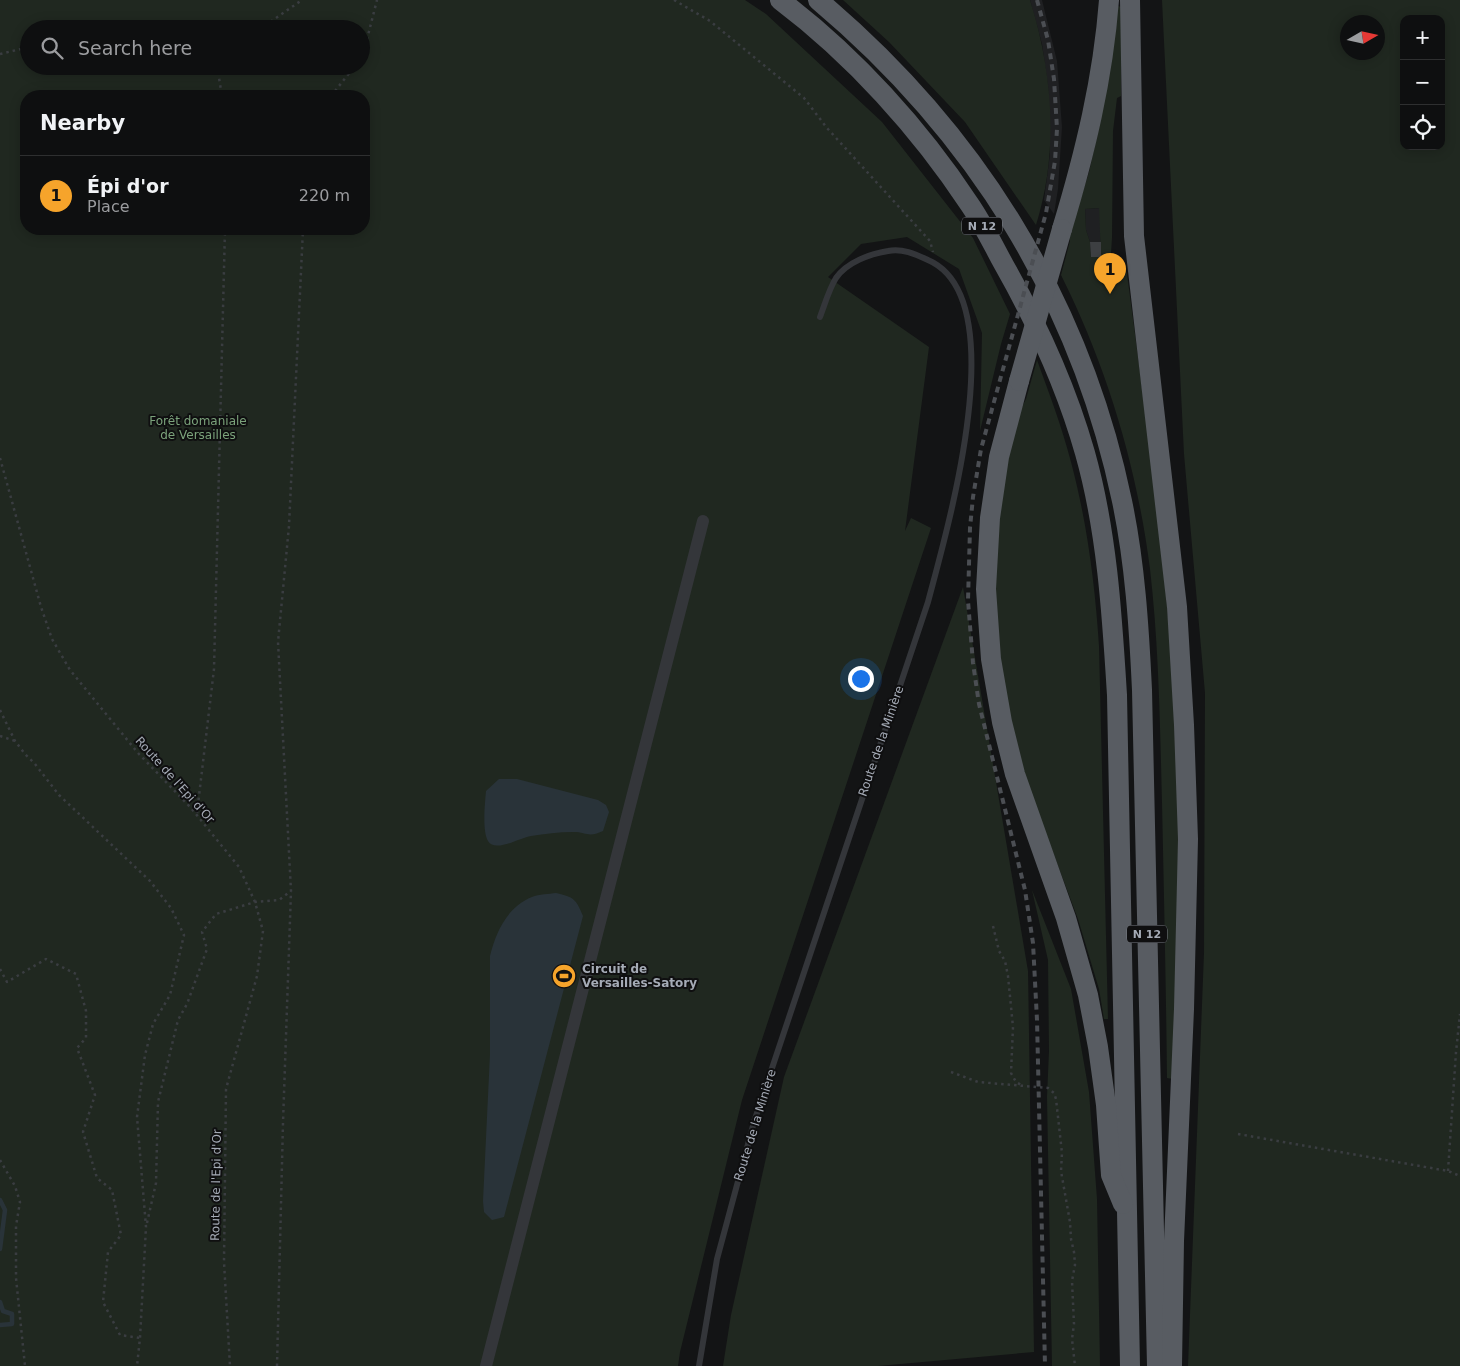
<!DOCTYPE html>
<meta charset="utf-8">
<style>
:root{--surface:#0e0f10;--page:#1c1d1e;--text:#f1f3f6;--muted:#9b9c9f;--line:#2e2f30;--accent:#f6a42b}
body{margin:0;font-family:"DejaVu Sans",sans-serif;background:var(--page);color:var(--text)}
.controls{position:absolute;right:15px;top:15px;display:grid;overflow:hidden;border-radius:10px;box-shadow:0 2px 12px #0003}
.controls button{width:45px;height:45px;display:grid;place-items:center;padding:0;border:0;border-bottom:1px solid var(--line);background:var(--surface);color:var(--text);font:25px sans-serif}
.compass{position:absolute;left:1340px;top:15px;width:45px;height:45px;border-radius:50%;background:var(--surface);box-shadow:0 2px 12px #0003;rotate:81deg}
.you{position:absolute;left:860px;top:678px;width:18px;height:18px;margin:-12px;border:4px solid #fff;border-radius:50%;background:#1a73e8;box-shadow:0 0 0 8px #1a73e833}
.badge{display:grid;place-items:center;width:32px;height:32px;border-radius:50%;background:var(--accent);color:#111;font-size:16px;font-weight:700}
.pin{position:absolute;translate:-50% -41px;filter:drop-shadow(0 1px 2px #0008)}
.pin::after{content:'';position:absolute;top:26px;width:18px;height:15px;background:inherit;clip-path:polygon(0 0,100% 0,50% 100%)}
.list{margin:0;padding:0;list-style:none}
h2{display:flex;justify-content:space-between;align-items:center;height:65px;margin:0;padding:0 20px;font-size:21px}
h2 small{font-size:16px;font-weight:400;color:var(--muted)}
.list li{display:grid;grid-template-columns:32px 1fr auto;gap:15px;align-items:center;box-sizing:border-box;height:80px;padding:0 20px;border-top:1px solid var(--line)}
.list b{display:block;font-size:19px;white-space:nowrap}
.list p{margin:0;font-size:16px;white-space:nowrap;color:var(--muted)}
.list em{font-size:16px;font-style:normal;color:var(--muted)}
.icon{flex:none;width:28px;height:28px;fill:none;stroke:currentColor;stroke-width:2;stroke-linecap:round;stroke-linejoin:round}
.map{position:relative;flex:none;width:1460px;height:1366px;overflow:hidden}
.search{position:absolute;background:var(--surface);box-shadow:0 2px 12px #0003;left:20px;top:20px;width:350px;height:55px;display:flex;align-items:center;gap:12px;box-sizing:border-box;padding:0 18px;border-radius:28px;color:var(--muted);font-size:19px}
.panel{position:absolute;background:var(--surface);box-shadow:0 2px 12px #0003;left:20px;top:90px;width:350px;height:145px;border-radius:20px}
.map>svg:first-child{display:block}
.built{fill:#1f2022}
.green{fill:#202820;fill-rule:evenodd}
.water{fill:#293339}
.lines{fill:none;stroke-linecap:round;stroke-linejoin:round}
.stream{stroke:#293339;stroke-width:4.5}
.building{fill:#3d3f42}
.path{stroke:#3a3d41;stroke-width:2.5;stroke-dasharray:2.5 4;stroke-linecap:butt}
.service{stroke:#34363a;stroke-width:6}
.minor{stroke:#34363a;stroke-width:12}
.trunk{stroke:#585c62;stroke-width:20}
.rail{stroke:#4b4e53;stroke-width:4;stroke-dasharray:6 5;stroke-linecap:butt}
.trunk-bridge{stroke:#585c62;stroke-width:20}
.labels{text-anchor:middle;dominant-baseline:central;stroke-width:4;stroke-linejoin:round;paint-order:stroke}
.shield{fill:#0f0f10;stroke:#787c84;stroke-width:1}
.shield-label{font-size:11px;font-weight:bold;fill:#a5abb6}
.park-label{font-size:12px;fill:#7ba27b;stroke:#0f0f10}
.street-label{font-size:12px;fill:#a5abb6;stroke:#0f0f10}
.poi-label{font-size:12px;font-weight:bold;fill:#a5abb6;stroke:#0f0f10;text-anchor:start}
</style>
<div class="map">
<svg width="1460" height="1366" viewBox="0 0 1460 1366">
<rect width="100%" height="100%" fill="#131415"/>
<g class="built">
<polygon points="1030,0 1042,0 1057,61 1062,127 1058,189 1054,214 1044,200 1050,154 1048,86 1042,44"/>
<polygon points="1100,208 1101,257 1091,257 1090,242 1086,230 1085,209"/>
</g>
<g class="green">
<path d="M0,0H745L766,14L882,122L973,238L1010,314L1001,344L980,431L982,333L959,269L907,237L861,244L828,277L929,347L905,531L911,518L931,528L742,1100L680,1352L678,1366H0ZM29,29H361V66H29ZM26,96H364V229H26Z"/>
<path d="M843,0H1030C1053,73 1059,152 1036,225L965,122L889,42Z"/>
<path d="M1162,0H1460V1366H1188L1204,953L1205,693L1184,454ZM1404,19H1441V146H1404ZM1348,22H1378V52H1348Z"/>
<path d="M1118,6L1121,7V96L1117,98L1113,131L1112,238L1110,269L1122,267L1125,269L1127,274C1148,432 1170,590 1177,750C1181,859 1176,969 1173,1079L1167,1078C1166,987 1164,895 1162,803C1160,725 1159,647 1150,569C1137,467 1107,367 1061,275L1070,241L1069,236L1089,172L1098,132ZM1099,208L1101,257H1091L1090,242L1086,230L1085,209Z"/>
<path d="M1037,360C1049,393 1062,427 1071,462C1087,522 1095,584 1099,646L1108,1019H1104L1099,989L1078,919L1022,770L1008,711L996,629L995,536L1002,486L1017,417L1026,399Z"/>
<polygon points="963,587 1028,971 1034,1352 878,1366 723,1366 731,1315 784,1077"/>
<polygon points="1032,890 1071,989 1089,1092 1097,1199 1100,1366 1052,1366 1047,1097 1049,1051 1048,960"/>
</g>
<g class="water">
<path d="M499,779H517L598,800L606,805L609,812L603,831C588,838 587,832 573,832C558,832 545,834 531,836C519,838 495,853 488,841C482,831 485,803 486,791Z"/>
<path d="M556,893C574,897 576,899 583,916L504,1217L492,1220L484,1212L483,1201L490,1054V956C496,932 507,907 532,897C539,894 549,894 556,893Z"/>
</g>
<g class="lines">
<g class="stream">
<polyline points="0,1200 5,1210 0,1249"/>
<polyline points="0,1302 3,1311 12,1314 12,1324 0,1325"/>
</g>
</g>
<polygon class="building" points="1090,242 1101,242 1101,257 1091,257"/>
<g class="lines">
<g class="path">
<polyline points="674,0 710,21 804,98 827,128 930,241 933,252"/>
<polyline points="260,29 302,0"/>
<polyline points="0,54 29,47"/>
<polyline points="361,58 363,55 377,0"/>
<polyline points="217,66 222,96"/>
<polyline points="331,96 355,66"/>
<polyline points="0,458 41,607 52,639 70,670 138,753 191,808 239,867 255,902 263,931 257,976 226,1089 224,1262 230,1366"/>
<polyline points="0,710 15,741 25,754 35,764 59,795 150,881 171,908 184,935 170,995 153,1024 145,1055 137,1117 146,1227 140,1338 137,1366"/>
<polyline points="0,736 15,741"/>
<polyline points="197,813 214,669 225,229"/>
<polyline points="993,926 999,951 1005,961 1008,976 1013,1027 1011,1073 1016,1082 1023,1086"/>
<polyline points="0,969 7,982 46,959 76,974 86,1011 86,1038 77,1048 95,1095 83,1132 97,1178 112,1190 121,1235 108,1252 103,1302 120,1335 140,1338"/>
<polyline points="951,1072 978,1082 1048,1088 1054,1093 1056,1099 1062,1153 1061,1171 1070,1222 1071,1239 1074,1252 1075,1265 1072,1281 1074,1324 1072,1339 1075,1366"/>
<polyline points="1238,1134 1448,1171 1460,1176"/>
<polyline points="0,1160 15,1186 20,1202 16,1226 16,1278 25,1366"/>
<polyline points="1448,1171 1456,1052 1460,1014"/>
<polyline points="147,1223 156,1183 158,1102 178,1020 187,1004 207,949 202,932 216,914 255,902 279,900 291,891"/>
<polyline points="277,1366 283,1123 291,891 278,642 289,526 303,229"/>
</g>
<path class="service" d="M699,1366L717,1259L754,1122L928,602C946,533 1016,298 928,260C915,254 902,248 888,251C870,254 847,262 836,278C829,289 825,304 820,317"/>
<polyline class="minor" points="486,1366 703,521"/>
<g class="trunk">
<path d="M780,0C853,55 920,129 970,205C983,224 993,245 1004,265C1038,325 1066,386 1085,453C1107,531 1112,614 1117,695L1130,1366"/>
<path d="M818,0C975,132 1080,300 1122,501C1135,563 1139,627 1142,690L1157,1366"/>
<polyline points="1130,0 1134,236 1177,607 1184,725 1188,839 1184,1009 1174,1241 1172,1366"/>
<path d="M1062,229C1085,153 1103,79 1109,0"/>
<polyline points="1019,381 999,457 990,518 986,589 991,659 1002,722 1015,774 1066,918 1088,995 1098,1047 1106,1105 1111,1175 1123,1204"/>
</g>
<polyline class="rail" points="1037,0 1048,40 1054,79 1057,129 1055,161 1046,213 981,449 973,497 970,528 968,601 973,663 979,704 1025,890 1033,943 1037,1020 1045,1366"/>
<polyline class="trunk-bridge" points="1019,381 1062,229"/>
</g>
<defs>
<g id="stadium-disc" transform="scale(1.25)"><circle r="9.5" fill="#f6a42b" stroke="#0f0f10"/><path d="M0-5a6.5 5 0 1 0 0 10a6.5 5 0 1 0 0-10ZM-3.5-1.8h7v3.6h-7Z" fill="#111"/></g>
</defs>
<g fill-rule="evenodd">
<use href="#stadium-disc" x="564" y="976"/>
</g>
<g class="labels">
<g class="shield">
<rect x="962" y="217.5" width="40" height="17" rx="4"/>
<rect x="1127" y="925.5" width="40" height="17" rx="4"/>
</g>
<g class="shield-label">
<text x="982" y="226">N 12</text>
<text x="1147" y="934">N 12</text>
</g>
<g class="park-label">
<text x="198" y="421">Forêt domaniale<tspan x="198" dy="14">de Versailles</tspan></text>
</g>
<g class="street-label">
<text transform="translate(881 741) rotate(-71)">Route de la Minière</text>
<text transform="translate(175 780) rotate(48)">Route de l'Epi d'Or</text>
<text transform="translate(755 1125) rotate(-73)">Route de la Minière</text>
<text transform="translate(216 1185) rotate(-89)">Route de l'Epi d'Or</text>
</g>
<g class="poi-label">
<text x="582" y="969">Circuit de<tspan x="582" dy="14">Versailles-Satory</tspan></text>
</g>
</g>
</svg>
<div class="controls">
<button>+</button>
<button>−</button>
<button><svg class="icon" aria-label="locate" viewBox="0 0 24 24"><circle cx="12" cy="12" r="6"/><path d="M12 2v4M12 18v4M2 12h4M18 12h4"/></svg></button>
</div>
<svg class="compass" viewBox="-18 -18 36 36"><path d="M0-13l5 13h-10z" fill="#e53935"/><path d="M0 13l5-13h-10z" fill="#9b9c9f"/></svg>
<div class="you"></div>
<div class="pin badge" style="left:1110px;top:294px">1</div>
<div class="search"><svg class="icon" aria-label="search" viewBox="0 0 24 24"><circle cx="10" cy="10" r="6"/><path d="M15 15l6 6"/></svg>Search here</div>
<section class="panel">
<h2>Nearby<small></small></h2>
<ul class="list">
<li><span class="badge">1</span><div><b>Épi d'or</b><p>Place</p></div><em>220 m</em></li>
</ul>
</section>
</div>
